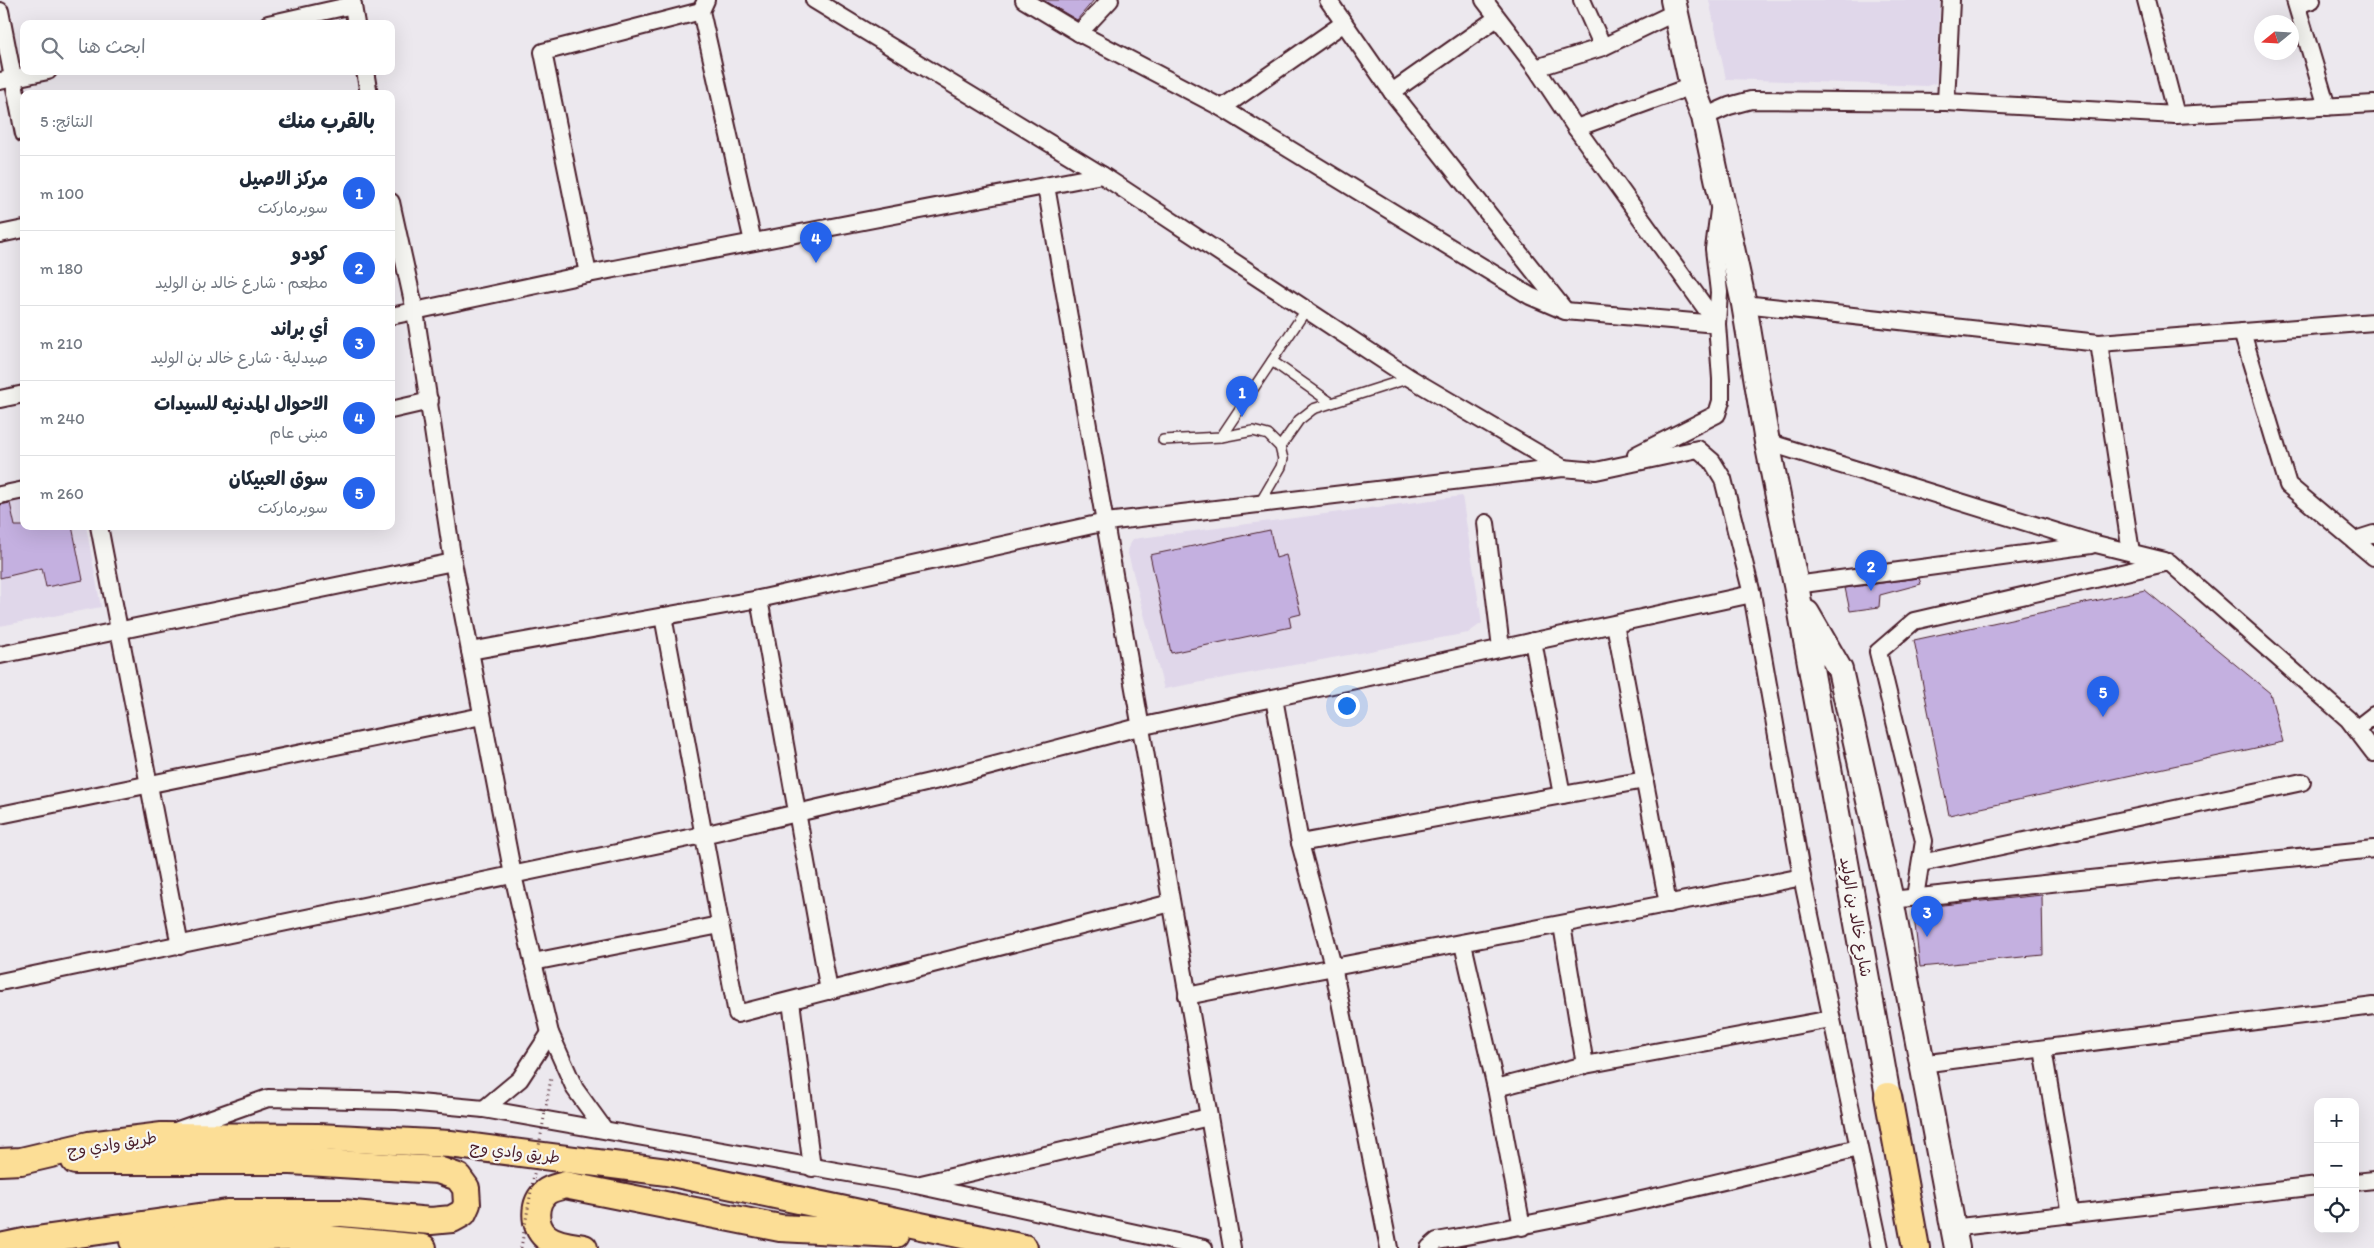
<!DOCTYPE html>
<html lang="ar">
<meta charset="utf-8">
<style>
:root{--surface:#fff;--page:#f6f6f7;--text:#1f2937;--muted:#747a83;--line:#e0e1e3;--accent:#2563eb}
body{margin:0;font-family:Itim,"Playpen Sans Arabic",sans-serif;background:var(--page);color:var(--text);direction:rtl}
.controls{position:absolute;right:15px;bottom:15px;display:grid;overflow:hidden;border-radius:10px;box-shadow:0 5px 20px #0002}
.controls button{width:45px;height:45px;display:grid;place-items:center;padding:0;border:0;border-bottom:1px solid var(--line);background:var(--surface);color:var(--text);font:25px sans-serif}
.compass{position:absolute;left:2254px;top:15px;width:45px;height:45px;border-radius:50%;background:var(--surface);box-shadow:0 5px 20px #0002;rotate:252deg}
.you{position:absolute;left:1346px;top:705px;width:18px;height:18px;margin:-12px;border:4px solid #fff;border-radius:50%;background:#1a73e8;box-shadow:0 0 0 8px #1a73e833}
.badge{display:grid;place-items:center;width:32px;height:32px;border-radius:50%;background:var(--accent);color:#fff;font-size:16px;font-weight:700}
.pin{position:absolute;translate:-50% -41px;filter:drop-shadow(0 1px 2px #0008)}
.pin::after{content:'';position:absolute;top:26px;width:18px;height:15px;background:inherit;clip-path:polygon(0 0,100% 0,50% 100%)}
.list{margin:0;padding:0;list-style:none}
h2{display:flex;justify-content:space-between;align-items:center;height:65px;margin:0;padding:0 20px;font-size:21px}
h2 small{font-size:16px;font-weight:400;color:var(--muted)}
.list li{display:grid;grid-template-columns:32px 1fr auto;gap:15px;align-items:center;box-sizing:border-box;height:75px;padding:0 20px;border-top:1px solid var(--line)}
.list b{display:block;font-size:19px;white-space:nowrap}
.list p{margin:0;font-size:16px;white-space:nowrap;color:var(--muted)}
.list em{font-size:16px;font-style:normal;color:var(--muted)}
.icon{flex:none;width:28px;height:28px;fill:none;stroke:currentColor;stroke-width:2;stroke-linecap:round;stroke-linejoin:round}
.map{position:relative;flex:none;width:2374px;height:1248px;overflow:hidden;direction:ltr}
.search{position:absolute;background:var(--surface);box-shadow:0 5px 20px #0002;left:20px;top:20px;width:375px;height:55px;display:flex;align-items:center;gap:12px;box-sizing:border-box;padding:0 18px;border-radius:10px;color:var(--muted);font-size:19px}
.panel{position:absolute;background:var(--surface);box-shadow:0 5px 20px #0002;left:20px;top:90px;width:375px;height:440px;border-radius:10px;direction:rtl}
.map>svg:first-child{display:block}
.built{fill:#e0d7ea}
.building{fill:#c4b0e0;stroke:#4a1f2b}
.lines{fill:none;stroke-linecap:round;stroke-linejoin:round}
.lane-casing{stroke:#4a1f2b;stroke-width:12}
.street-casing{stroke:#4a1f2b;stroke-width:20}
.secondary-casing{stroke:#4a1f2b;stroke-width:28}
.primary-casing{stroke:#4a1f2b;stroke-width:30}
.lane{stroke:#f6f6f2;stroke-width:9}
.street{stroke:#f6f6f2;stroke-width:16}
.secondary{stroke:#f6f6f2;stroke-width:24}
.primary{stroke:#fcde96;stroke-width:26}
.path-bridge{stroke:#4a1f2b;stroke-width:3;stroke-dasharray:1 4;stroke-linecap:butt}
.labels{text-anchor:middle;dominant-baseline:central;stroke-width:4.5;stroke-linejoin:round;paint-order:stroke}
.street-label{font-size:16px;fill:#4a1f2b;stroke:#f6f6f2}
</style>
<div class="map">
<svg width="2374" height="1248" viewBox="0 0 2374 1248">
<rect width="100%" height="100%" fill="#ece8ee"/>
<filter id="ink" filterUnits="userSpaceOnUse"><feTurbulence type="fractalNoise" baseFrequency=".02" numOctaves="2"/><feDisplacementMap in="SourceGraphic" scale="10" xChannelSelector="R" yChannelSelector="G"/><feConvolveMatrix kernelMatrix="1 2 1 2 8 2 1 2 1" color-interpolation-filters="sRGB"/></filter>
<g filter="url(#ink)">
<g class="built">
<polygon points="1709,0 1940,0 1936,83 1927,86 1726,79"/>
<polygon points="1462,496 1482,623 1468,633 1164,689 1127,550 1133,539"/>
<polygon points="24,500 24,526 86,526 101,607 0,626 0,505"/>
</g>
<g class="building">
<polygon points="1043,0 1094,0 1077,20"/>
<polygon points="10,503 15,526 72,526 83,580 46,587 42,568 0,578 0,505"/>
<polygon points="1270,530 1276,558 1286,555 1301,614 1289,617 1291,627 1171,653 1150,555"/>
<polygon points="1919,578 1921,584 1880,595 1879,607 1850,611 1845,588"/>
<polygon points="2145,590 2270,693 2283,742 1949,815 1914,640"/>
<polygon points="2042,895 2043,955 1920,967 1913,908"/>
</g>
<g class="lines">
<g class="lane-casing">
<g id="lane">
<polyline points="1272,361 1330,402"/>
<polyline points="1221,437 1306,310"/>
<polyline points="1163,440 1221,437 1253,431 1268,435 1280,447 1283,459 1281,467 1260,503"/>
<polyline points="1280,447 1299,420 1313,409 1410,378"/>
</g>
</g>
<g class="street-casing">
<g id="street">
<polyline points="352,0 356,24"/>
<polyline points="706,0 701,11 753,242"/>
<polyline points="814,0 1102,175 1410,378 1563,468"/>
<polyline points="1024,0 1079,33 1222,108 1530,296 1565,311 1717,324"/>
<polyline points="1328,0 1392,92 1563,308"/>
<polyline points="1484,0 1536,68 1576,128 1717,324"/>
<polyline points="1582,0 1603,47"/>
<polyline points="2146,0 2176,115"/>
<polyline points="2295,0 2327,107"/>
<polyline points="2297,5 2312,0"/>
<polyline points="0,11 24,134"/>
<polyline points="268,24 353,5"/>
<polyline points="1079,33 1110,0"/>
<polyline points="1536,68 1603,47 1676,12"/>
<polyline points="365,71 369,94"/>
<polyline points="0,81 48,71"/>
<polyline points="1392,92 1497,18"/>
<polyline points="1946,102 1951,0"/>
<polyline points="1222,108 1344,23"/>
<polyline points="1704,117 1729,106 1751,100 1946,102 2176,115 2374,104"/>
<polyline points="1576,128 1692,86"/>
<polyline points="1046,186 1232,1248"/>
<polyline points="391,202 415,311 453,562 470,651 513,875 533,962 550,1033 575,1089 604,1129"/>
<polyline points="0,234 24,229"/>
<polyline points="588,274 543,52 701,11"/>
<polyline points="1744,304 2099,343 2374,322"/>
<polyline points="391,316 588,274 1102,175"/>
<polyline points="2242,332 2288,485 2374,557"/>
<polyline points="2099,343 2131,552"/>
<polyline points="0,399 24,394"/>
<polyline points="391,410 430,401"/>
<polyline points="1767,442 2096,544 2165,561"/>
<polyline points="1636,455 1717,414 1721,401 1721,379 1717,324 1719,292 1714,249 1719,210"/>
<polyline points="0,495 24,490"/>
<polyline points="1486,523 1501,648"/>
<polyline points="99,526 180,946"/>
<polyline points="2355,540 2374,534"/>
<polyline points="1796,585 2091,545"/>
<polyline points="759,599 829,991"/>
<polyline points="663,616 737,1014 1171,903"/>
<polyline points="1615,624 1668,904"/>
<polyline points="1533,641 1562,795"/>
<polyline points="470,651 759,599 1106,522 1563,468 1596,471 1698,449 1712,461 1723,479 1752,594 1802,877 1880,1248"/>
<polyline points="0,655 453,562"/>
<polyline points="1274,698 1300,843 1333,966 1389,1248"/>
<polyline points="2356,729 2374,715"/>
<polyline points="0,815 482,716"/>
<polyline points="1300,843 1645,780"/>
<polyline points="1921,863 2302,782"/>
<polyline points="1915,897 1924,841 1878,652 1914,621 2169,562 2348,719 2374,753"/>
<polyline points="1891,900 2374,849"/>
<polyline points="1562,925 1585,1065"/>
<polyline points="1463,944 1496,1088 1522,1227"/>
<polyline points="533,962 720,925"/>
<polyline points="0,982 703,835 934,781 1139,727 1752,594"/>
<path d="M1187,996C1392,954 1598,919 1802,877"/>
<polyline points="791,1001 812,1168"/>
<polyline points="2043,1049 2071,1215"/>
<polyline points="1921,1064 2374,1006"/>
<polyline points="1496,1088 1585,1065 1831,1019"/>
<polyline points="484,1109 520,1079 550,1033"/>
<polyline points="178,1130 268,1098 397,1101 484,1109 916,1185 1204,1248"/>
<polyline points="2355,1182 2374,1180"/>
<polyline points="921,1184 1209,1117"/>
<polyline points="1951,1228 2318,1186"/>
<path d="M1429,1248L1437,1241C1579,1217 1718,1183 1858,1148"/>
</g>
</g>
<g class="secondary-casing">
<g id="secondary">
<polyline points="1673,0 1692,86 1704,117 1744,304 1767,442 1796,585 1888,1096"/>
<polyline points="1807,613 1840,670 1891,900 1957,1248"/>
</g>
</g>
<g class="primary-casing">
<g id="primary">
<polyline points="1888,1096 1916,1248"/>
<polyline points="0,1162 21,1161 89,1145 162,1136 318,1137 450,1144 667,1172 1024,1248"/>
<polyline points="29,1241 227,1213 342,1213 431,1221 452,1219 463,1213 467,1204 466,1188 458,1177 438,1170 291,1161 75,1161"/>
<polyline points="133,1241 298,1236 423,1248"/>
<polyline points="0,1247 29,1241 46,1241"/>
<path d="M584,1248C571,1246 556,1245 546,1237C533,1225 533,1203 546,1192C551,1188 559,1187 565,1185L780,1228L895,1234"/>
</g>
</g>
<use href="#lane" class="lane"/>
<use href="#street" class="street"/>
<use href="#secondary" class="secondary"/>
<use href="#primary" class="primary"/>
<polyline class="path-bridge" points="521,1248 551,1078"/>
</g>
</g>
<g class="labels">
<g class="street-label">
<text transform="translate(1856 917) rotate(80)">شارع خالد بن الوليد</text>
<text transform="translate(112 1144) rotate(-9)">طريق وادي وج</text>
<text transform="translate(515 1152) rotate(7)">طريق وادي وج</text>
</g>
</g>
</svg>
<div class="controls">
<button>+</button>
<button>−</button>
<button><svg class="icon" aria-label="locate" viewBox="0 0 24 24"><circle cx="12" cy="12" r="6"/><path d="M12 2v4M12 18v4M2 12h4M18 12h4"/></svg></button>
</div>
<svg class="compass" viewBox="-18 -18 36 36"><path d="M0-13l5 13h-10z" fill="#e53935"/><path d="M0 13l5-13h-10z" fill="#747a83"/></svg>
<div class="you"></div>
<div class="pin badge" style="left:1242px;top:417px">1</div>
<div class="pin badge" style="left:1871px;top:591px">2</div>
<div class="pin badge" style="left:1927px;top:937px">3</div>
<div class="pin badge" style="left:816px;top:263px">4</div>
<div class="pin badge" style="left:2103px;top:717px">5</div>
<div class="search"><svg class="icon" aria-label="search" viewBox="0 0 24 24"><circle cx="10" cy="10" r="6"/><path d="M15 15l6 6"/></svg>ابحث هنا</div>
<section class="panel">
<h2>بالقرب منك<small>النتائج: 5</small></h2>
<ul class="list">
<li><span class="badge">1</span><div><b>مركز الاصيل</b><p>سوبرماركت</p></div><em>100 m</em></li>
<li><span class="badge">2</span><div><b>كودو</b><p>مطعم · شارع خالد بن الوليد</p></div><em>180 m</em></li>
<li><span class="badge">3</span><div><b>أي براند</b><p>صيدلية · شارع خالد بن الوليد</p></div><em>210 m</em></li>
<li><span class="badge">4</span><div><b>الاحوال المدنيه للسيدات</b><p>مبنى عام</p></div><em>240 m</em></li>
<li><span class="badge">5</span><div><b>سوق العبيكان</b><p>سوبرماركت</p></div><em>260 m</em></li>
</ul>
</section>
</div>
